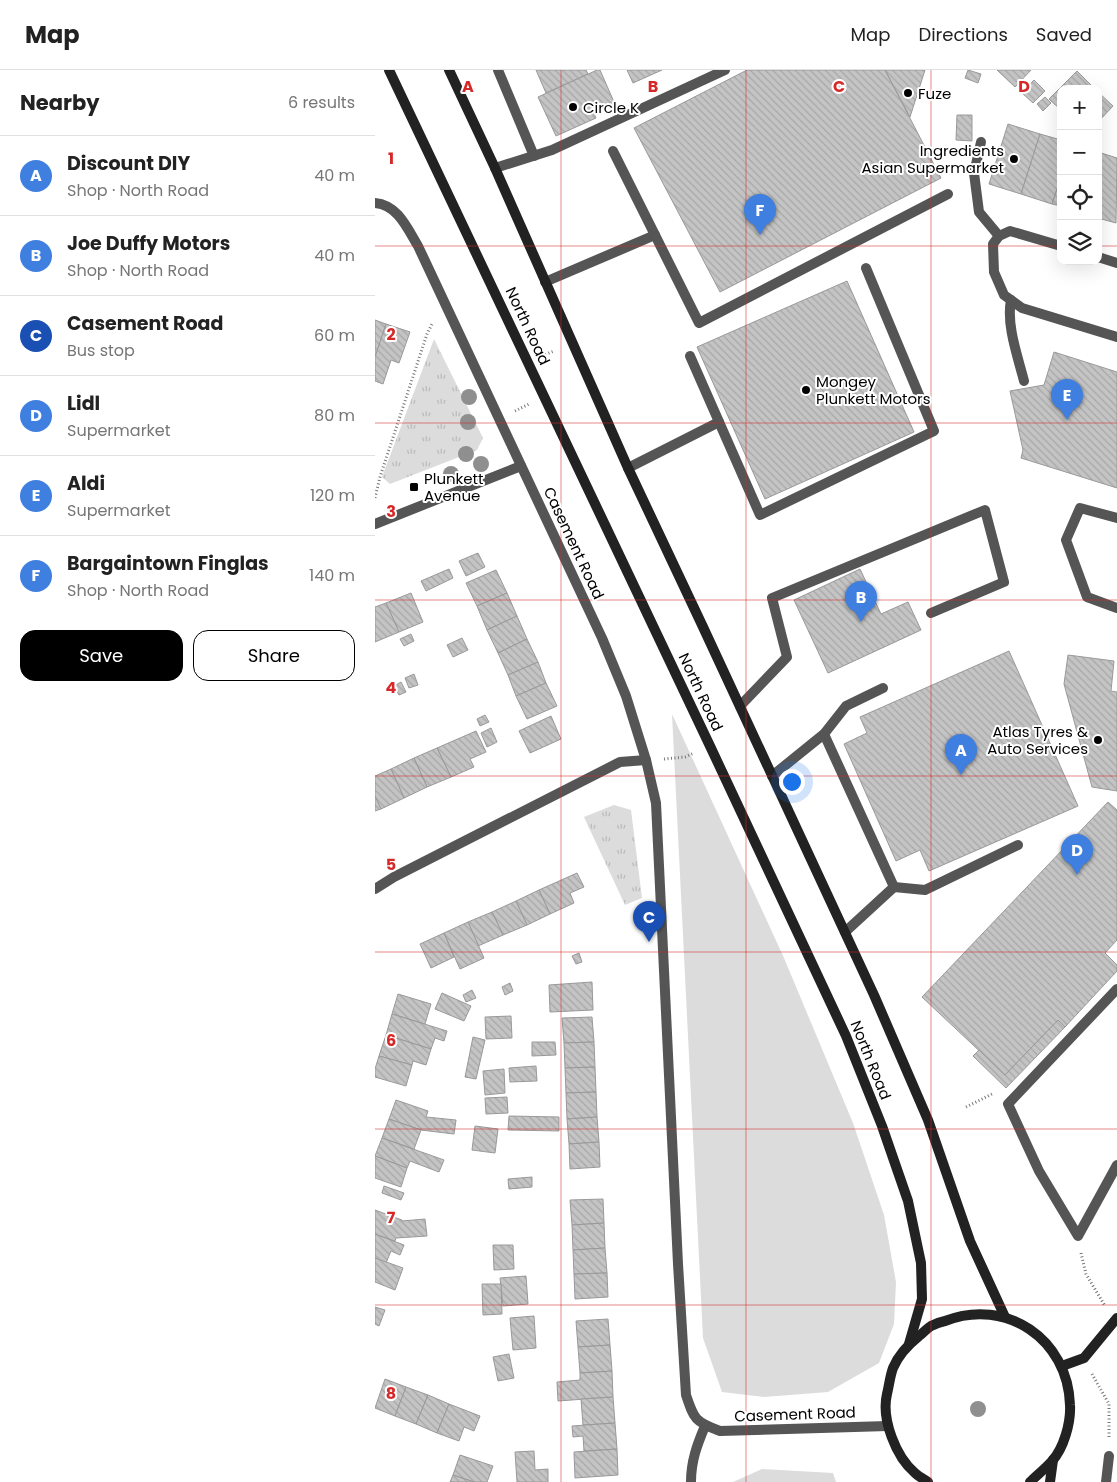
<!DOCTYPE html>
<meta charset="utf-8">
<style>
:root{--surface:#fff;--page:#f2f2f2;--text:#222;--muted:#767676;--line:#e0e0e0;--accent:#000}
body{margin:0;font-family:Poppins,sans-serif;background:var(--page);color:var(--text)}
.controls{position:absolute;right:15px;top:15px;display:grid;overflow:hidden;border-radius:10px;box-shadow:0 5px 20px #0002}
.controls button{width:45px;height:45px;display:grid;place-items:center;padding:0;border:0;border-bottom:1px solid var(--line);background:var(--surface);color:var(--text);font:25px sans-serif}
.you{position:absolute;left:416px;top:711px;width:18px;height:18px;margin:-12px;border:4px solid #fff;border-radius:50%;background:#1a73e8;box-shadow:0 0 0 8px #1a73e833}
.badge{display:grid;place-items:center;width:32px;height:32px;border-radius:50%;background:var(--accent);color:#fff;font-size:16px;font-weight:700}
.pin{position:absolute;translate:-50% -41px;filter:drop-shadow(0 1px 2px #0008)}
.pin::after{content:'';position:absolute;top:26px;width:18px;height:15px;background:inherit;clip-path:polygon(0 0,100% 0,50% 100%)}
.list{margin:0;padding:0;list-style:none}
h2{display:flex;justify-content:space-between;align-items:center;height:65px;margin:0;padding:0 20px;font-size:21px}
h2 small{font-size:16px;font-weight:400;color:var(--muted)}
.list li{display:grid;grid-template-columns:32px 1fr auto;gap:15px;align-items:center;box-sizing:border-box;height:80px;padding:0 20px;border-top:1px solid var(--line)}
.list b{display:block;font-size:19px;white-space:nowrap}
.list p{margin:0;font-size:16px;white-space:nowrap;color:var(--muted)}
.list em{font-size:16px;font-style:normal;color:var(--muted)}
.actions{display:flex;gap:10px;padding:15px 20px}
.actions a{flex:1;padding:11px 0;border:1px solid var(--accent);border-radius:15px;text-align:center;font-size:18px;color:var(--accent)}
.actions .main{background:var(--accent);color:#fff}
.icon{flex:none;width:28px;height:28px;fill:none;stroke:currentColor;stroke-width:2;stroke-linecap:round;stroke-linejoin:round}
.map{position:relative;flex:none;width:742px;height:1412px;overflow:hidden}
header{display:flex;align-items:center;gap:30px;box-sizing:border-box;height:70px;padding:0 25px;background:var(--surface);border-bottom:1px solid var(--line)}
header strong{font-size:24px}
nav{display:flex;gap:28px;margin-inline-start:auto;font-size:18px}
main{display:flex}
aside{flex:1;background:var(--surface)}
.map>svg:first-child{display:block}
.grass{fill:url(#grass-tufts)}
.green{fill:#dcdcdc}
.building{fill:url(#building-back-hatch);stroke:#999}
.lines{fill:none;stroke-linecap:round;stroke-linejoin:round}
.path{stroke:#777;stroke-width:3;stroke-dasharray:1 2.5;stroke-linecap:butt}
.service{stroke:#555;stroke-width:10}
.minor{stroke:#555;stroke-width:10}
.secondary{stroke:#222;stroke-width:10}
.tree{fill:#8f8f8f}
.grid{fill:none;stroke:#d62828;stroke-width:1;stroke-opacity:0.55}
.poi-dot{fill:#000;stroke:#fff;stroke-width:2}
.labels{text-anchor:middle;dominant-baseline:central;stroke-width:4;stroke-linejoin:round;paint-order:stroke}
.poi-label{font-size:15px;fill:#000;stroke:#fff;text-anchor:start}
.street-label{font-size:15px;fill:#000;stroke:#fff}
.grid-label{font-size:16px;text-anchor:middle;font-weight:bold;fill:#d62828;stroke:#fff;stroke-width:4;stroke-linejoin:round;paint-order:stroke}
</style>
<header>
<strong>Map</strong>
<nav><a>Map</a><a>Directions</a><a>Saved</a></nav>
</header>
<main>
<aside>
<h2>Nearby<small>6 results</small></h2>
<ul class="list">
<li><span class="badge" style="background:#3f7fe0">A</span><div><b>Discount DIY</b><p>Shop · North Road</p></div><em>40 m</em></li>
<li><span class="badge" style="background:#3f7fe0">B</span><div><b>Joe Duffy Motors</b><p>Shop · North Road</p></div><em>40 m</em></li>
<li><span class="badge" style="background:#1a4fb4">C</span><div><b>Casement Road</b><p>Bus stop</p></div><em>60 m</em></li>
<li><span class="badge" style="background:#3f7fe0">D</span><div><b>Lidl</b><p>Supermarket</p></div><em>80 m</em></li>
<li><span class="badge" style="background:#3f7fe0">E</span><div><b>Aldi</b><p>Supermarket</p></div><em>120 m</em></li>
<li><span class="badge" style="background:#3f7fe0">F</span><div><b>Bargaintown Finglas</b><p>Shop · North Road</p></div><em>140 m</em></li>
</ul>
<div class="actions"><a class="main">Save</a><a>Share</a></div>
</aside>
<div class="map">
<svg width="742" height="1412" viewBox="0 0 742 1412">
<defs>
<pattern id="grass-tufts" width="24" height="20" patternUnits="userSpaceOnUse" patternTransform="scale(1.25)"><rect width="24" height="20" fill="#dcdcdc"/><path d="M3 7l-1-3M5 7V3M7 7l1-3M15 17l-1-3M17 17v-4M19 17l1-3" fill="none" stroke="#bbb"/></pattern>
<pattern id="building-back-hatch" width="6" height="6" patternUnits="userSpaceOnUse" patternTransform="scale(1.25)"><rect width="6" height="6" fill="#c4c4c4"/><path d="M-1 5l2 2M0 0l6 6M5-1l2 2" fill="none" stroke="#a7a7a7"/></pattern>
</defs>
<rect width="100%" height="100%" fill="#fff"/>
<g class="grass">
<polygon points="59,269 108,368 102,380 15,414 7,407"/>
<polygon points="239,735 256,740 267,828 250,835 209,747"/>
</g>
<g class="green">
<polygon points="297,644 409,888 478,1053 509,1145 521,1212 519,1254 504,1293 453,1322 389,1327 347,1322 328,1268"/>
<polygon points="387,1399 458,1403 461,1412 358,1412"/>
</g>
<g class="building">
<polygon points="161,0 211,0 213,4 171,23"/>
<polygon points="222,0 225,0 239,32 218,42 221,48 181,66 163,27"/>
<polygon points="252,0 287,0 258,13"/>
<polygon points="372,0 510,0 566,108 345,222 259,58"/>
<polygon points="510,0 550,0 535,47"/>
<polygon points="593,0 606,4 603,13 590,8"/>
<polygon points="622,0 656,0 640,17"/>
<polygon points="702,1 720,19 686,19 686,40 674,29"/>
<polygon points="659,10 670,21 658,33 647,23"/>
<polygon points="723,22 738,36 723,52"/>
<polygon points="670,27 676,33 668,41 662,34"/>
<polygon points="582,45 597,45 597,71 581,70"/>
<polygon points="633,54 665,64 646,124 614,114"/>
<polygon points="665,64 686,70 686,107 677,134 646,124"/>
<polygon points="723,82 742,88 741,153 723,148"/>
<polygon points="686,107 686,136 677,134"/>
<polygon points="472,211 539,362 390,429 322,277"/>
<polygon points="0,250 11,254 1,285 0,285"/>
<polygon points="11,254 35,262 24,293 16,290 8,314 0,311 0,287"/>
<polygon points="679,282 742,302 742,418 646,388 648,380 635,321 669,315"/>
<polygon points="103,483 110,497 91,506 84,491"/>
<polygon points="74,499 78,508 51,521 46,511"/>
<polygon points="485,499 506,544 533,532 546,560 453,603 419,530"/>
<polygon points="121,500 132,523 102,536 91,513"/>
<polygon points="36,523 48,552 24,562 11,533"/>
<polygon points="132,523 142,546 112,560 102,536"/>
<polygon points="11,533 24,562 0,572 0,537"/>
<polygon points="142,546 152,569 123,583 112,560"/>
<polygon points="36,564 39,571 29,576 25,569"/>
<polygon points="87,568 93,580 78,587 72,575"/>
<polygon points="152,569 163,592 133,605 123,583"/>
<polygon points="634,581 703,736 554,801 545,780 521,791 469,674 492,663 485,647"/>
<polygon points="693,585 739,591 736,621 742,622 742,721 717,717 689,614"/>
<polygon points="163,592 171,613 141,626 133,605"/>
<polygon points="39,604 43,615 34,618 30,608"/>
<polygon points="26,612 31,622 24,625 19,616"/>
<polygon points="171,613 182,636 152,649 141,626"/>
<polygon points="110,645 114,652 105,656 102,649"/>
<polygon points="176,646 186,669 155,683 144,661"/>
<polygon points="116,658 122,672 112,677 106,663"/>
<polygon points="101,661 111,682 95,689 99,697 76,707 62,678"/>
<polygon points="62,678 76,707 52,717 39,688"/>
<polygon points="39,688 52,717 29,728 16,699"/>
<polygon points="16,699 29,728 6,739 0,726 0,706"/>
<polygon points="0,726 6,739 0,741"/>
<polygon points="733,732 742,740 742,870 730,883 742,895 742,901 690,957 683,950 630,1005 547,927"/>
<polygon points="202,803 209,817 195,823 199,833 175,844 164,820"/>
<polygon points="164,820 175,844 152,855 141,831"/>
<polygon points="141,831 152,855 128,865 117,842"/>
<polygon points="117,842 128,865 103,876 93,852"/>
<polygon points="93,852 109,888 85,899 69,863"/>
<polygon points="69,863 79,887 56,898 45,874"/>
<polygon points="204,883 207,892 201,894 197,886"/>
<polygon points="217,912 218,940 175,942 174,915"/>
<polygon points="135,913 138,921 130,925 127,917"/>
<polygon points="97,920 101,928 91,932 88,925"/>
<polygon points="67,923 96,936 89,951 60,939"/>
<polygon points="23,924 56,934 50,954 17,944"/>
<polygon points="17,944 72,961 69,971 60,968 56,979 11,965"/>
<polygon points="136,946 137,968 111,969 110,947"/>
<polygon points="217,947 219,972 189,973 187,948"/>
<polygon points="683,950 690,957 631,1018 598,986 604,980 630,1005"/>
<polygon points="11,965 56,979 51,995 38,991 37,995 4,986"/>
<polygon points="98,967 110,970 101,1009 90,1007"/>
<polygon points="157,972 180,972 181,985 157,986"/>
<polygon points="219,972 220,997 190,998 189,973"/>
<polygon points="4,986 37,995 31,1016 0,1007 0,999"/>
<polygon points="161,996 162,1011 135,1012 134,998"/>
<polygon points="220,997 221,1022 191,1023 190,998"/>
<polygon points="129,999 130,1023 110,1025 108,1001"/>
<polygon points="221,1022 222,1047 192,1049 191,1023"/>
<polygon points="132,1027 133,1043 111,1044 110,1028"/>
<polygon points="21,1030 53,1041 51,1047 81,1050 79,1064 46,1060 14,1049"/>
<polygon points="134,1046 184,1047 184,1061 133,1060"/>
<polygon points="222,1047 224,1072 194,1074 192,1049"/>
<polygon points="14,1049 46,1060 39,1079 7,1068"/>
<polygon points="100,1056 123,1059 120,1083 97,1080"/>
<polygon points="7,1068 69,1090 64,1102 35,1091 32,1098 0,1086"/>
<polygon points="224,1072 225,1097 195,1099 194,1074"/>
<polygon points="0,1086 32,1098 26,1117 0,1108"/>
<polygon points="157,1107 157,1117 134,1119 133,1109"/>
<polygon points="9,1116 29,1123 26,1130 7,1123"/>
<polygon points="228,1129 229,1153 197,1155 195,1130"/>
<polygon points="0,1140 27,1150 27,1151 50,1149 52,1166 21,1168 20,1171 0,1164"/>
<polygon points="229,1153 230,1178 198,1180 197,1155"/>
<polygon points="0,1164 29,1175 25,1185 16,1181 11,1193 0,1188"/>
<polygon points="118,1175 138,1175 139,1199 119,1200"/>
<polygon points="230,1178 232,1203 199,1204 198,1180"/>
<polygon points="0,1188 28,1198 20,1220 0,1212"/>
<polygon points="232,1203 233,1227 200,1229 199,1204"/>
<polygon points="151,1206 153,1234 128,1236 125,1208"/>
<polygon points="107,1214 126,1214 127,1244 108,1245"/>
<polygon points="0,1237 10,1240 4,1256 0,1254"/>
<polygon points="159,1246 161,1278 138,1280 135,1248"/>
<polygon points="233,1249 235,1275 203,1277 201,1251"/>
<polygon points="235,1275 237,1301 205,1303 203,1277"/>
<polygon points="134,1284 139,1308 123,1311 118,1287"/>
<polygon points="237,1301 238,1327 183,1331 182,1312 205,1310 205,1303"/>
<polygon points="10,1309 31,1317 20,1346 0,1338"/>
<polygon points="31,1317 53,1325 41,1354 20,1346"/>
<polygon points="53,1325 74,1334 62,1363 41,1354"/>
<polygon points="238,1327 240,1353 208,1355 206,1329"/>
<polygon points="74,1334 105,1346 99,1361 89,1357 84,1371 62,1363"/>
<polygon points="240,1353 242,1379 209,1381 208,1366 198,1367 197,1356"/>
<polygon points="242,1379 243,1405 200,1408 199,1382"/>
<polygon points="159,1381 160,1400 173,1399 173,1412 142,1412 140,1382"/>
<polygon points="85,1385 118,1396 112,1412 99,1412 78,1405"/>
<polygon points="78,1405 99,1412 75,1412"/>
</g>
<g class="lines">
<g class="path">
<polyline points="170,287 169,285 179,281"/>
<polyline points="140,341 154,334"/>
<polyline points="0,428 5,407 52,264 58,252"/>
<polyline points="289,689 310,687 319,683"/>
<polyline points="591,1037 617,1024"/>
<polyline points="706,1183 711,1204 730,1236"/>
<polyline points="717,1304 734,1334 734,1368"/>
</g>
<g class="service">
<polyline points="123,0 159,86"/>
<polyline points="606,72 599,103 604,142 624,166"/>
<polyline points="238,81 324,253 573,124"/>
<polyline points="120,98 177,80 350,0"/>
<polyline points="686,176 635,161 624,166 618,174 619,202 629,225 647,238 742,267"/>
<polyline points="723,187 742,193"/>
<polyline points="170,212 280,165"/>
<path d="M636,230C631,255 643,287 649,311"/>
<polyline points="315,286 385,445 559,361 491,198"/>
<polyline points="253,398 344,352"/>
<polyline points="742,448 705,438 691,470 712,527 742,538"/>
<polyline points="365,636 412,587 397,528 610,440 629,512 556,543"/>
<polyline points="449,664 519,817 470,862"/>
<polyline points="397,706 449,664 471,636 508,618"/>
<polyline points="519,817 550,820 643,775"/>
<polyline points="742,919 633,1034 664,1101 703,1166 742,1095"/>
</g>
<g class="minor">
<path d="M0,133C23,135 32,158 43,176L227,568L251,626L271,690L281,733L303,1194L311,1325C319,1349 320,1352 345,1361L513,1356"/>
<polyline points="0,454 146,396"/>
<polyline points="0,819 19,807 245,692 271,690"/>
<path d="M316,1412C316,1391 322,1375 330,1356"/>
<polyline points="731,1412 734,1386"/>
</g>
<g class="secondary">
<polyline points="14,0 335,676 471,966 507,1056 533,1131 546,1193 547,1229 534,1274"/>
<polyline points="74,0 120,98 253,398 328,557 499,925 553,1050 595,1171 630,1247"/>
<polyline points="687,1296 709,1288 742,1248"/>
<path d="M553,1412C549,1409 544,1407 540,1403C521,1387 506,1349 512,1324C514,1316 515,1306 518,1298C523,1286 534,1274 544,1266C548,1263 551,1259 556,1256C560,1254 565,1252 570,1251C631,1227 693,1269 695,1335C696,1352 689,1378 677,1391C670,1399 662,1405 655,1412"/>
<polyline points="675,1412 678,1390"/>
</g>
</g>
<g class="tree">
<circle cx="94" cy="327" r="8"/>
<circle cx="93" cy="352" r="8"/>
<circle cx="91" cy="384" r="8"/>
<circle cx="106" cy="394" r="8"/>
<circle cx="76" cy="404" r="8"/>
<circle cx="603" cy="1339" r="8"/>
</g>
<path class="grid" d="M186,0V1412M371,0V1412M556,0V1412M0,176H686M723,176H742M0,353H742M0,530H742M0,706H742M0,882H742M0,1059H742M0,1235H742"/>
<g class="poi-dot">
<circle cx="533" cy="23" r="5"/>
<circle cx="198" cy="37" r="5"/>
<circle cx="639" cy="89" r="5"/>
<circle cx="431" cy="320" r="5"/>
<rect x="34" y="412" width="10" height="10" rx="2.5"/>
<circle cx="723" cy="670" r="5"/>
</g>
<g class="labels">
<g class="poi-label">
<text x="543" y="23">Fuze</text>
<text x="208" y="37">Circle K</text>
<text x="629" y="80" text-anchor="end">Ingredients<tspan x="629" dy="17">Asian Supermarket</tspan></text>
<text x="441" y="311">Mongey<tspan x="441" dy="17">Plunkett Motors</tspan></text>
<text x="49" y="408">Plunkett<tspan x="49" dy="17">Avenue</tspan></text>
<text x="713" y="661" text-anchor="end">Atlas Tyres &amp;<tspan x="713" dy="17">Auto Services</tspan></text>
</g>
<g class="street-label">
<text transform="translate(153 256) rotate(65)">North Road</text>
<text transform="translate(199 473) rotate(65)">Casement Road</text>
<text transform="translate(326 622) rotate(65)">North Road</text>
<text transform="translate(496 990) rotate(68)">North Road</text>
<text transform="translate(420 1344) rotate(-2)">Casement Road</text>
</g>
</g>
<g class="grid-label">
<text x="93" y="22">A</text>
<text x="278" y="22">B</text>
<text x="464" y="22">C</text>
<text x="649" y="22">D</text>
<text x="16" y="94">1</text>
<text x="16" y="270">2</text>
<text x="16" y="447">3</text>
<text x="16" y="623">4</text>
<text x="16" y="800">5</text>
<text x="16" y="976">6</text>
<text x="16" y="1153">7</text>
<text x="16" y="1329">8</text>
</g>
</svg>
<div class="controls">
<button>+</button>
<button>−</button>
<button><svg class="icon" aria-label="locate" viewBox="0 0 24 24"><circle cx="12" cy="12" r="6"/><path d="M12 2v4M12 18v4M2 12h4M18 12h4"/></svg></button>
<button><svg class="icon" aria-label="layers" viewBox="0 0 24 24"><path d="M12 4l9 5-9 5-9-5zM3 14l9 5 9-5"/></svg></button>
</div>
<div class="you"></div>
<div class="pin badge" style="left:586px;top:705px;background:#3f7fe0">A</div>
<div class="pin badge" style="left:486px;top:552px;background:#3f7fe0">B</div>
<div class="pin badge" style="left:274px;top:872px;background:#1a4fb4">C</div>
<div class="pin badge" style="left:702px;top:805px;background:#3f7fe0">D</div>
<div class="pin badge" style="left:692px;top:350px;background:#3f7fe0">E</div>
<div class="pin badge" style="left:385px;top:165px;background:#3f7fe0">F</div>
</div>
</main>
